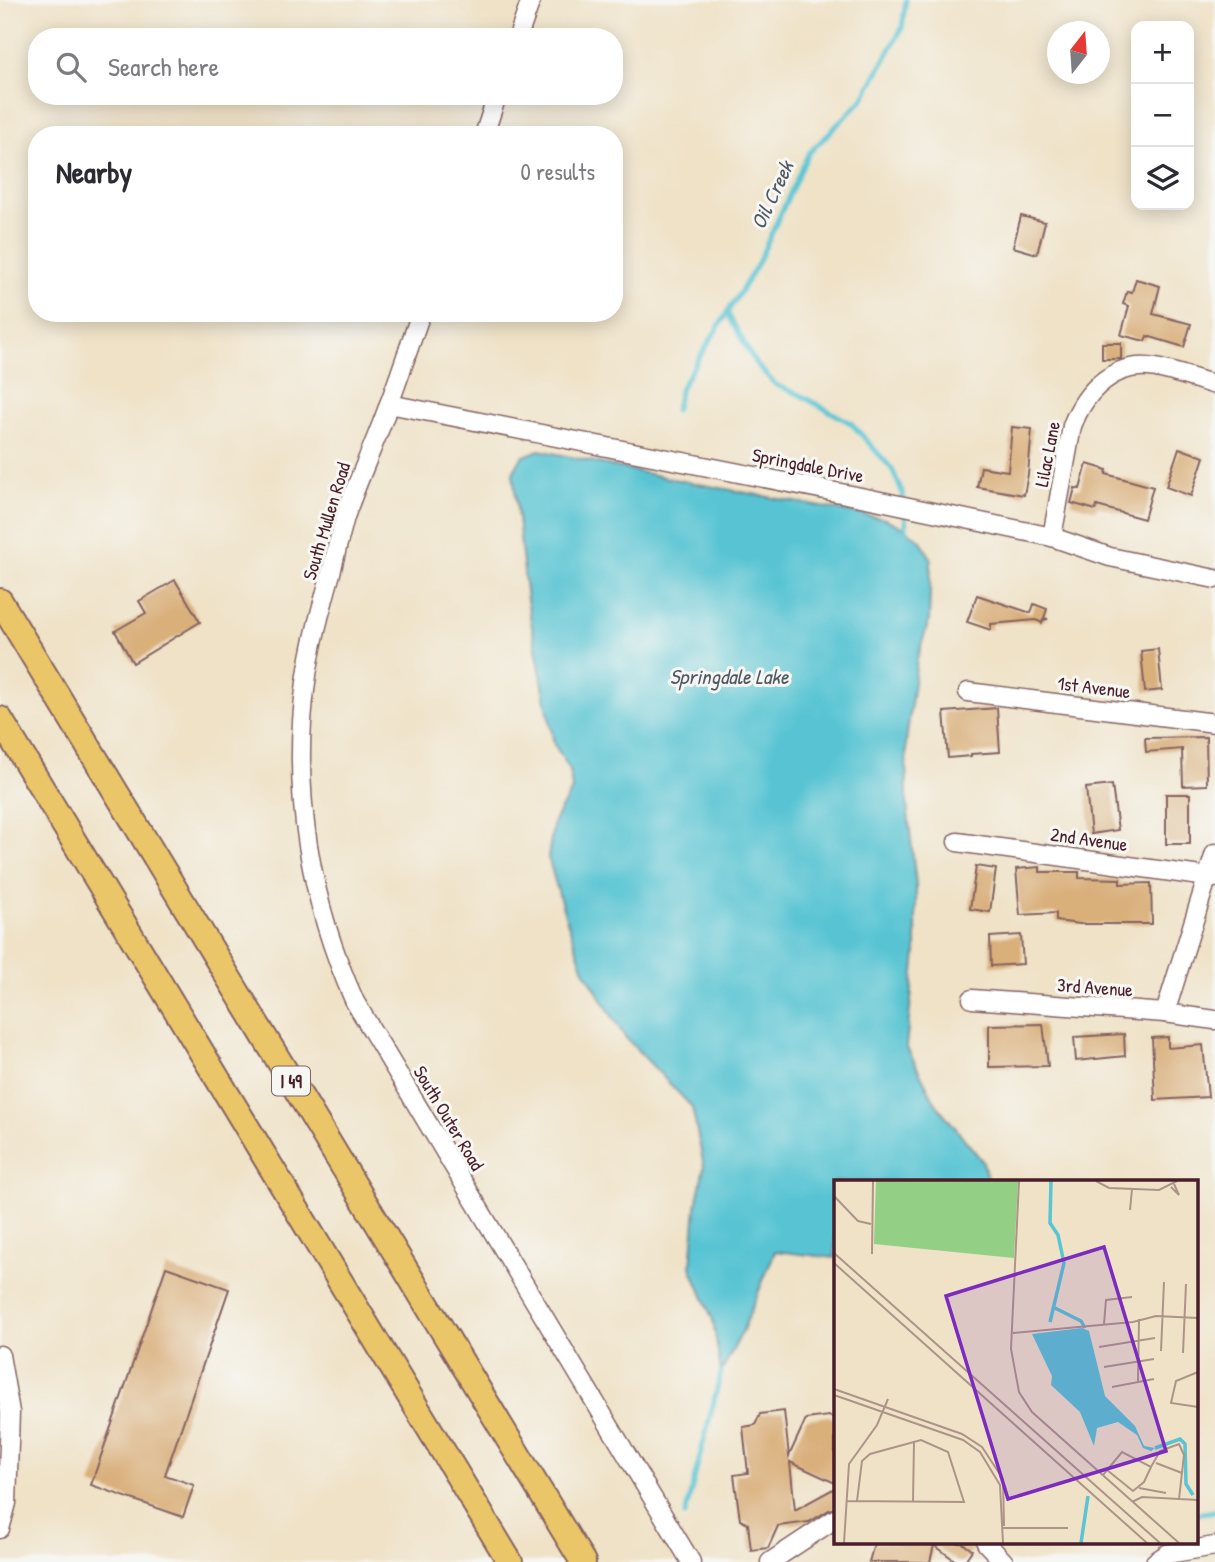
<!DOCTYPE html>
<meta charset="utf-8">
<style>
:root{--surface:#fff;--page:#f7f7f7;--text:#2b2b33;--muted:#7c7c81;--line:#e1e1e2}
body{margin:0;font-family:"Patrick Hand",sans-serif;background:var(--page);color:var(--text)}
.controls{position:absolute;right:21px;top:21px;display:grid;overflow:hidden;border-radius:14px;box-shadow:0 4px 18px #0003}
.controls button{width:63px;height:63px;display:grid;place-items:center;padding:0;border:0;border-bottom:2px solid var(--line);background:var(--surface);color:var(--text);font:35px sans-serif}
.compass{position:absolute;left:1047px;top:21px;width:63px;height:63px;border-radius:50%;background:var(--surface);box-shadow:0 4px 18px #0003;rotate:17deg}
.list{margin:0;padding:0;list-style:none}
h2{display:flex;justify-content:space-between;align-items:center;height:91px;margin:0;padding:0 28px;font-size:30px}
h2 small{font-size:23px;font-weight:400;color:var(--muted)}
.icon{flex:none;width:38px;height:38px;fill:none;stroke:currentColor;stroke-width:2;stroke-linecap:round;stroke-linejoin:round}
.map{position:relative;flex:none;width:1215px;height:1562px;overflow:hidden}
.search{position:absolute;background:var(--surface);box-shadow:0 4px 18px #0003;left:28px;top:28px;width:595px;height:77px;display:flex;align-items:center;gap:18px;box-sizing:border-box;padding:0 24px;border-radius:28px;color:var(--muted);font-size:26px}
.panel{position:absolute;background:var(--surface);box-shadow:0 4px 18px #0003;left:28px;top:126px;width:595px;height:196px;border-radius:28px}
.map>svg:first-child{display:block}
.water{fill:#59c4d3;stroke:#52727f;stroke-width:2}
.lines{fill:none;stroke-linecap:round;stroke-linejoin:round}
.stream{stroke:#59c4d3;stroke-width:5}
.building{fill:#d9af7a}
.minor-casing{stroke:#846362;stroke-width:21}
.highway-casing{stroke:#846362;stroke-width:28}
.minor{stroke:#fff;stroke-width:18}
.highway{stroke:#ebc669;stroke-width:24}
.labels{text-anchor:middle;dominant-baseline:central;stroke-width:6;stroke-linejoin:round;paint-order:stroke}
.shield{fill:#f6f6f2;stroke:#7e6067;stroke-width:2}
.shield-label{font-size:18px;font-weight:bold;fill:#4a1f2b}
.street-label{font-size:19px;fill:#4a1f2b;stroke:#f6f6f2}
.water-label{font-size:21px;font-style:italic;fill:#4f5966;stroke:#f6f6f2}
.inset-river{fill:none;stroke:#59c4d3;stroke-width:3.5}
.inset-road{fill:none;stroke:#ad9489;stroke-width:2}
.view{fill:#7b2cbf;fill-opacity:0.15;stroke:#7b2cbf;stroke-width:3.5}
.inset-edge{fill:none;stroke:#4a1f2b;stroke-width:3.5}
</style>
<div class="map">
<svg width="1215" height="1562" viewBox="0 0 1215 1562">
<rect width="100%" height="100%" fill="#f6f6f2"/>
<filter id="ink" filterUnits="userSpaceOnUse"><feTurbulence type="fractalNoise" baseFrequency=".0143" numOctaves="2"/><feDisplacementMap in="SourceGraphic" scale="14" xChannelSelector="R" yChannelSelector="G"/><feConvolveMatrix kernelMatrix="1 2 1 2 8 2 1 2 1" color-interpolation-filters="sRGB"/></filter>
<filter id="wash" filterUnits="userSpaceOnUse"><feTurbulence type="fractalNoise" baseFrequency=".00686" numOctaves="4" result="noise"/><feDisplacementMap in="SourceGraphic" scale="28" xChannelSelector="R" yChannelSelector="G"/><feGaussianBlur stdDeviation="1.57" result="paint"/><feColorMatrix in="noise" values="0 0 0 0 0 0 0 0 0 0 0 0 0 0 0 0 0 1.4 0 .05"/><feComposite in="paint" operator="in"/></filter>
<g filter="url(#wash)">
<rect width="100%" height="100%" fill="#efe2c7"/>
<polygon class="water" points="539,450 667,478 886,519 906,529 921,541 931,559 929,620 917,659 906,742 907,804 916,885 916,953 906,1046 936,1104 983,1162 988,1182 835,1182 835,1258 775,1251 743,1330 721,1373 713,1320 691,1267 696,1207 704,1166 692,1107 625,1037 584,970 564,912 548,857 554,821 572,790 570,770 554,744 527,600 513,473 522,457"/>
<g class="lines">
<g class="stream">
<polyline points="727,312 755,363 776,385 800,395 851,423 892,469 903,494 904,501"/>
<polyline points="675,411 681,387 757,265 808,154 863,99 902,28 906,0"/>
<polyline points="905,511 906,529"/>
<polyline points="1196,1514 1215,1511"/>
<polyline points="685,1515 721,1373"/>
</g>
</g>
<g id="blocks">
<g class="building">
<polygon points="1021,216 1045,222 1037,254 1013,247"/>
<polygon points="1136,279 1160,286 1153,314 1191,324 1184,347 1147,336 1145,341 1121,335 1129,306 1123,304 1127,291 1132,292"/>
<rect x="1102" y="343" width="19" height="16"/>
<polygon points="1012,427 1032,429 1028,474 1024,495 977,487 981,467 1008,471"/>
<polygon points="1179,448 1204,457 1191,496 1166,487"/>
<polygon points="1087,464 1107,470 1106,474 1153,487 1144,519 1097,506 1096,510 1071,503 1075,488 1080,489"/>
<polygon points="175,580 200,622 133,663 115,631 146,613 139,601"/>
<polygon points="977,595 1031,613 1034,604 1047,609 1044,618 1048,619 1043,620 1042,623 1036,620 991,624 991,630 967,622"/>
<polygon points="1158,649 1162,690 1145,692 1141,651"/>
<polygon points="997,708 1000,752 971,754 971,756 948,758 944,712"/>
<polygon points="1206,737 1207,785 1183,786 1182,749 1146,752 1145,738"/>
<polygon points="1112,785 1118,830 1091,834 1086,788"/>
<rect x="1166" y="794" width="24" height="50"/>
<polygon points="976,866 996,869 990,912 970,909"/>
<polygon points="1040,867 1040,872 1079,872 1079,878 1120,879 1120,884 1151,883 1152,924 1080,924 1056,921 1056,913 1020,915 1016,869"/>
<polygon points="1021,935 1023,964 991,966 990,937"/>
<polygon points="1043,1024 1048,1066 989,1067 989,1025"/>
<polygon points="1124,1034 1125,1056 1076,1061 1074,1037"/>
<polygon points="1168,1037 1168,1048 1203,1045 1208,1097 1155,1100 1152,1038"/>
<polygon points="166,1267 229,1289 165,1475 194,1485 183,1517 91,1485"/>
<polygon points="784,1411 789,1456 806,1419 829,1416 835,1419 835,1483 790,1462 795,1510 835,1488 835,1508 829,1510 809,1522 778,1526 768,1548 751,1550 748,1524 740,1520 734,1475 748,1473 743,1427 755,1425 760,1414"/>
<polygon points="879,1543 962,1543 972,1550 964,1562 957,1562 934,1545 930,1562 869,1562 874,1544"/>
</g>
</g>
</g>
<g filter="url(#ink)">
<use href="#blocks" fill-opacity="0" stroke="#846362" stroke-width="2"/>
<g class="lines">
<g class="minor-casing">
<g id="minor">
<polyline points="518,37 531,0"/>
<polyline points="484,135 497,96"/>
<path d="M421,313C408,350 396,387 382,423C370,454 356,485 345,517C340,535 335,555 331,573C321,609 311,645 306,682C291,791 310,902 355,1002L691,1562"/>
<polyline points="389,404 871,499 1052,537 1110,557 1215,579"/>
<path d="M1052,537L1072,426C1085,391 1115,360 1156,368C1176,372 1196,379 1215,385"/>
<polyline points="968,692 1215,723"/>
<polyline points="957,842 1215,878"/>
<polyline points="972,999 1165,1013 1215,1020"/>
<polyline points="1165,1013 1215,853"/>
<polyline points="0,1355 10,1412 7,1503 0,1529"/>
<polyline points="986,1543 1004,1562"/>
<polyline points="770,1562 835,1519"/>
<polyline points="1155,1562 1167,1554 1215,1546"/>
</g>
</g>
<g class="highway-casing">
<g id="highway">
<polyline points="0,601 583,1562"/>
<polyline points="0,719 510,1562"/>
</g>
</g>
<use href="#minor" class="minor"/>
<use href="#highway" class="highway"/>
</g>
</g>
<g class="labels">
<rect class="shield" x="272" y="1066.5" width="38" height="29" rx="5"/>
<g class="shield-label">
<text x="291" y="1081">I 49</text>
</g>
<g class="street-label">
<text transform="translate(1047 454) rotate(-79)">Lilac Lane</text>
<text transform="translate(808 465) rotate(11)">Springdale Drive</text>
<text transform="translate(326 521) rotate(-73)">South Mullen Road</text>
<text transform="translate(1094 687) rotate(7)">1st Avenue</text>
<text transform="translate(1089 839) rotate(8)">2nd Avenue</text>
<text transform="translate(1095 987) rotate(4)">3rd Avenue</text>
<text transform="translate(449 1118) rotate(59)">South Outer Road</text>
</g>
<g class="water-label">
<text transform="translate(772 195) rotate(-65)">Oil Creek</text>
<text x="729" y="676">Springdale Lake</text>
</g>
</g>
<g transform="translate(834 1180)">
<rect width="364" height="364" fill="#efe2c7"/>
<path d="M42,1H184L180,78L40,64Z" fill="#93cf84"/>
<path d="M248,148L255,151L271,216L301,246L310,266L321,268L317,271L309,268L303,255L284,242L263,248L260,266L246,232L217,205L218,196L198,154Z" fill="#59c4d3"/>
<path class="inset-river" d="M219,127L247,141L251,148M216,142L230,83L224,55L216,43L217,1M321,268L346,259L351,264L352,304L359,315M247,363L254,316"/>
<path class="inset-road" d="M185,1L177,169L185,212L198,232L345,363M262,1L275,8L325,10L343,1M337,7L345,15L340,4M0,16L24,41L37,44M296,30L298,9M0,73L326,363M38,74L39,1M0,83L313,363M270,144L272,120L298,117M179,153L299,142L322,136L364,138M265,167L321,158M327,171L330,102M349,173L352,104M270,187L320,179M364,192L342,201L337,223L364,227M304,201L305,139M278,207L320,199M0,209L128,254L148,267L169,299L170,346M0,215L129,260L146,272L166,305L169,363M322,283L348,293M273,290L299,311L310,302L317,287M269,295L288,272L317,287L326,271L345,264L350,275L345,319M305,308L332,313M12,321L130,322L114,272L87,260L36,274L28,281L23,321M79,322L80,262M298,322L308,317L364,320M169,348H234M10,363L15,284L43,245L54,219"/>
<path class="view" d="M270,67L332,271L174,319L112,116Z"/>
<rect width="364" height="364" class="inset-edge"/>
</g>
</svg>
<div class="controls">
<button>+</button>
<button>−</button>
<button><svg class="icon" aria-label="layers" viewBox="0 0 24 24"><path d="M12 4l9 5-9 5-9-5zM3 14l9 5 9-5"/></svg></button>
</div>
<svg class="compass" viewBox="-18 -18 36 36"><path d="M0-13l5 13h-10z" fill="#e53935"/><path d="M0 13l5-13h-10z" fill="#7c7c81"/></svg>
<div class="search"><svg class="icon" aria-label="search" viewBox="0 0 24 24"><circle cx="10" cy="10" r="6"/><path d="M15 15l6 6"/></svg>Search here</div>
<section class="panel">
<h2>Nearby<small>0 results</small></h2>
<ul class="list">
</ul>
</section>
</div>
